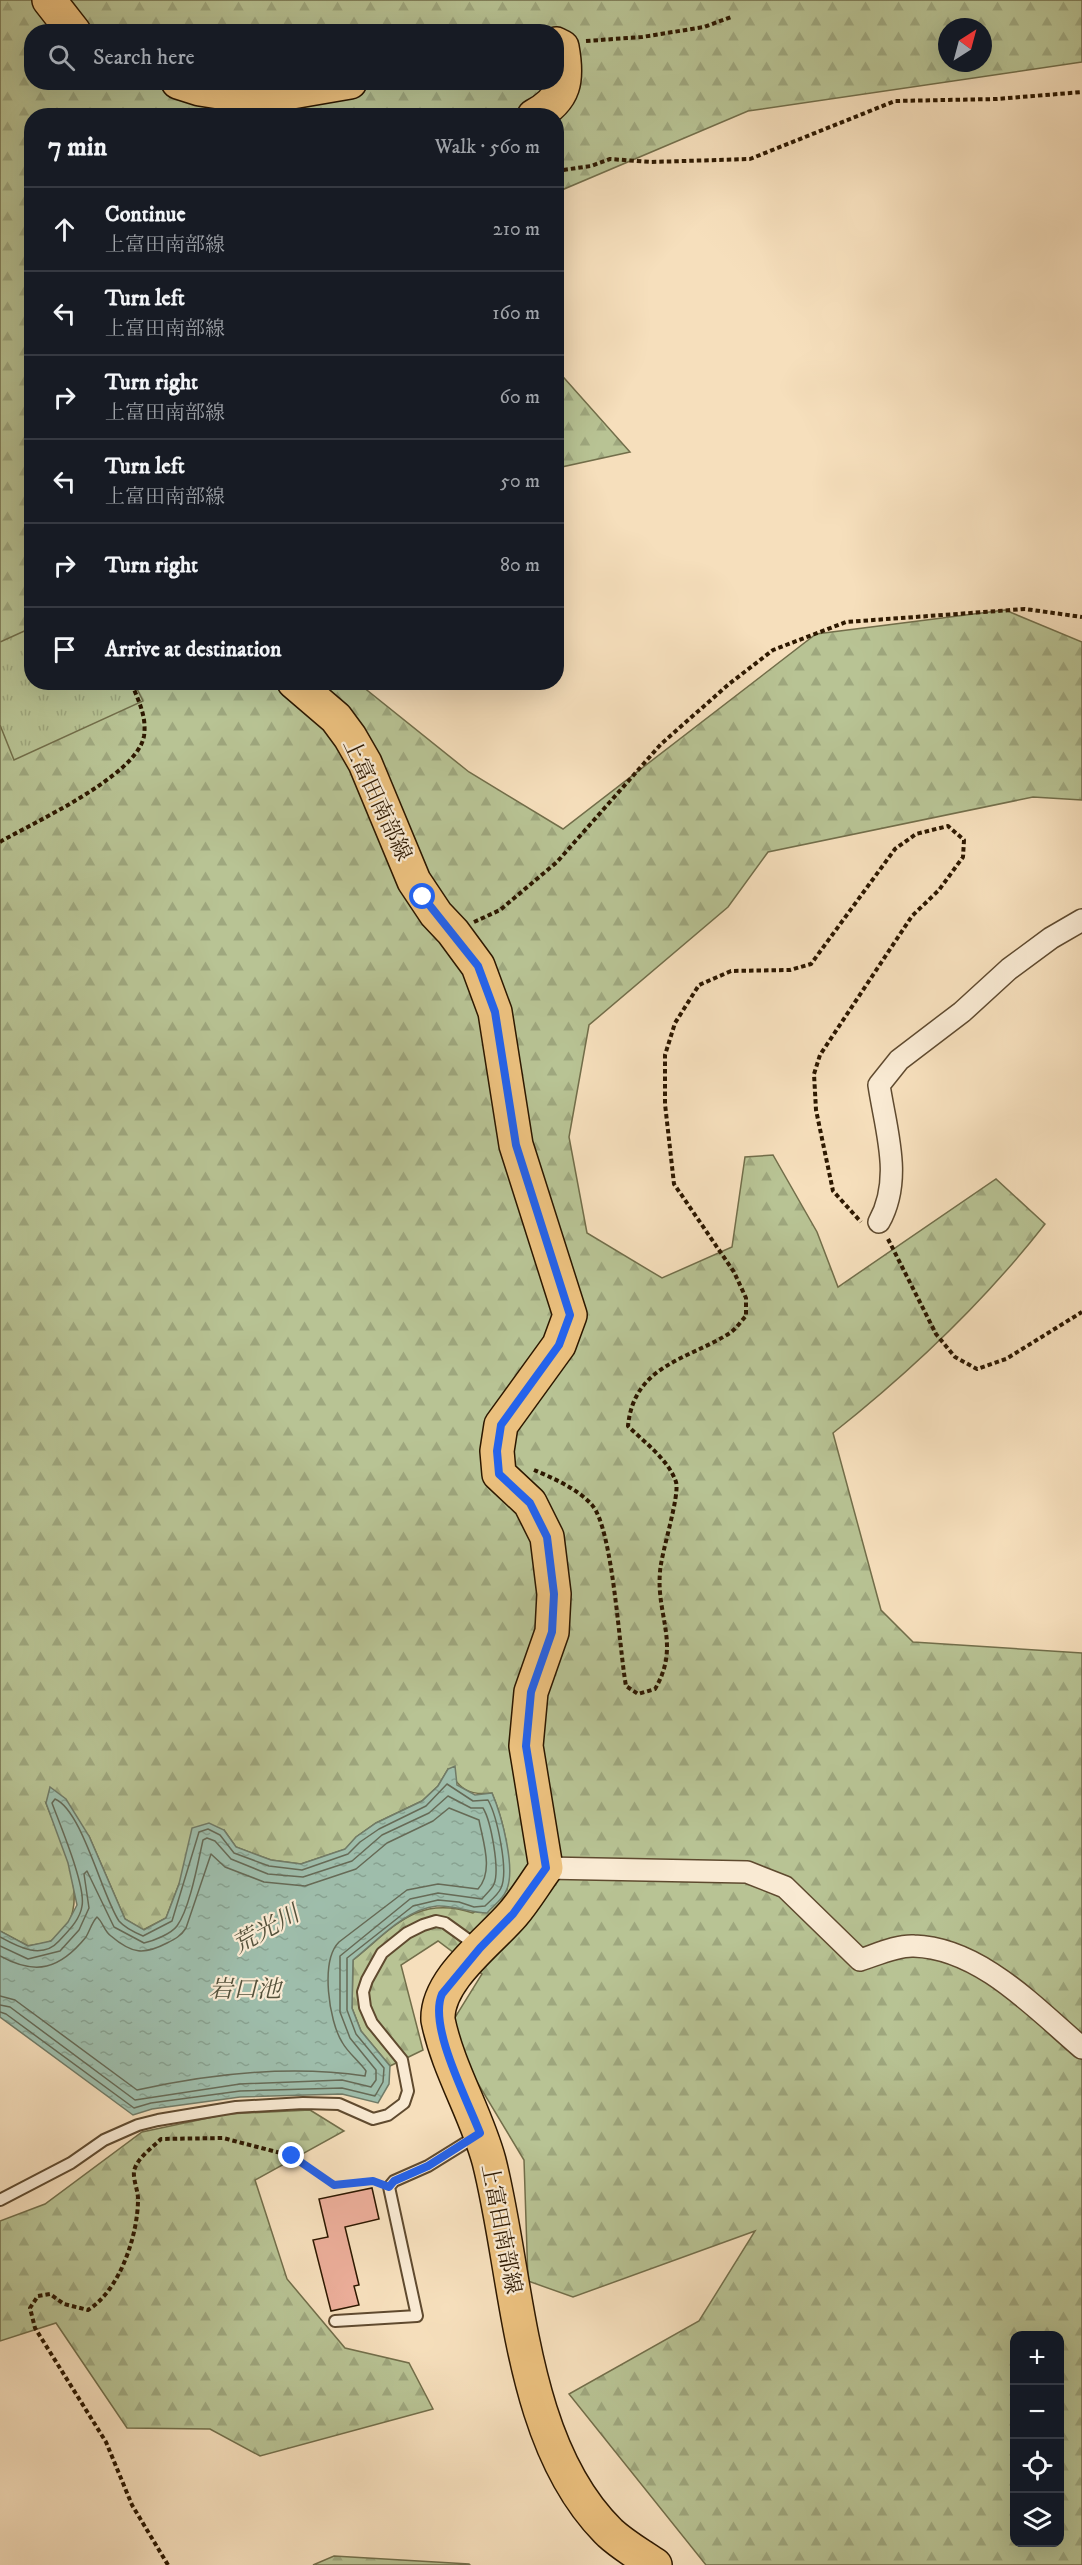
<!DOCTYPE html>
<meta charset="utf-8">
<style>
:root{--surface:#171b24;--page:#242831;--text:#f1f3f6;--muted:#9ea1a6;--line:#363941}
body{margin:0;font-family:"IM FELL DW Pica","Noto Serif JP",serif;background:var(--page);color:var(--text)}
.controls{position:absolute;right:18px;bottom:18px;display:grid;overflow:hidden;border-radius:12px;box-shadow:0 6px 24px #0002}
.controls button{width:54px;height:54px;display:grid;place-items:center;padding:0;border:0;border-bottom:2px solid var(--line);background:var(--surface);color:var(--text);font:30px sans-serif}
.compass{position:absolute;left:938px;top:18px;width:54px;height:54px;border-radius:50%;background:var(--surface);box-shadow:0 6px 24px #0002;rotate:36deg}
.stop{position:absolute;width:18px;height:18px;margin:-14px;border:4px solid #2563eb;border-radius:50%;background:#fff}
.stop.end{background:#2563eb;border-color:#fff;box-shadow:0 2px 6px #0008}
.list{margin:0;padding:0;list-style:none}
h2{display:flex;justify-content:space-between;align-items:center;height:78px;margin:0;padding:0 24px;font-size:26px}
h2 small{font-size:20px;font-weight:400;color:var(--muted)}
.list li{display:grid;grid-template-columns:39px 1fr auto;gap:18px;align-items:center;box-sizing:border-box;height:84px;padding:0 24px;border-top:2px solid var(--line)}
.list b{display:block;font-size:22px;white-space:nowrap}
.list p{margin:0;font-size:20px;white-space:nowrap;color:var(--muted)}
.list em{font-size:20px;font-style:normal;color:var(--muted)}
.icon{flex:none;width:33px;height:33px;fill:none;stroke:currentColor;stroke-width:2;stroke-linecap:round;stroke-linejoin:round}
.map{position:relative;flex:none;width:1082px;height:2565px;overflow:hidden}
.search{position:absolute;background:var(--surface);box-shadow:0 6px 24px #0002;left:24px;top:24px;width:540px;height:66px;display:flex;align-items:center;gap:15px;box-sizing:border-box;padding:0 21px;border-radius:24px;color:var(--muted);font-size:22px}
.panel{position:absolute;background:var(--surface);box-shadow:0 6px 24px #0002;left:24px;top:108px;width:540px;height:582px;border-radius:24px}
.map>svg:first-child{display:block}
.forest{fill:url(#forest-firs);stroke:#726e4a;stroke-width:1.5;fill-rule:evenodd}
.park{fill:url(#park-tufts);stroke:#726e4a;stroke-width:1.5}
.water{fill:url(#water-ripples);stroke:#717b67;stroke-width:1.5}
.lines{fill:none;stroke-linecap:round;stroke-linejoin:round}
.shore{stroke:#666a56;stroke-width:1.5}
.building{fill:#ecae9a;stroke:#2d1800;stroke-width:1.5}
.lane-casing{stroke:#5f4a2f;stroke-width:14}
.street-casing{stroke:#5f4a2f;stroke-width:24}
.primary-casing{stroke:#2d1800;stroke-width:36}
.path{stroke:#2d1800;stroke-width:4;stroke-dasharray:4.5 3;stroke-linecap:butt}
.lane{stroke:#f9ead3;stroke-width:10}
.street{stroke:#f9ead3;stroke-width:21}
.primary{stroke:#ebc07e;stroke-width:33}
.route{stroke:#2563eb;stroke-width:8}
.labels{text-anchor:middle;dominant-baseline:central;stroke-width:4.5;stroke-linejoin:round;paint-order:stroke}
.street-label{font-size:22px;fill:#2d1800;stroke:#f9ead3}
.water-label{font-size:24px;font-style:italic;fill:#55523c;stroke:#f9ead3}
</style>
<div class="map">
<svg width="1082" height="2565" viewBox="0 0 1082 2565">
<defs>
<pattern id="forest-firs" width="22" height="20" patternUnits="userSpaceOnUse" patternTransform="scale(1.5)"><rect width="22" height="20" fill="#b8c394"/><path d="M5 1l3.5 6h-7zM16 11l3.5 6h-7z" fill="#9ea77e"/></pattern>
<pattern id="park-tufts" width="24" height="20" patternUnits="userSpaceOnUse" patternTransform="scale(1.5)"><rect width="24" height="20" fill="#b8c394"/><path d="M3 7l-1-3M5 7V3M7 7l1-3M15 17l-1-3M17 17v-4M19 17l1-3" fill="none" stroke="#9ea77e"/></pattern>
<pattern id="water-ripples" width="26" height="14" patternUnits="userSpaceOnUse" patternTransform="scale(1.5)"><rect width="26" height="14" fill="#9ebdab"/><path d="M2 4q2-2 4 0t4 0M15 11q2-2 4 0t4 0" fill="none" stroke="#88a291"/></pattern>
</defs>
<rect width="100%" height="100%" fill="#f6dfbc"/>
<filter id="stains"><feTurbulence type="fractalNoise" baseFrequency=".00333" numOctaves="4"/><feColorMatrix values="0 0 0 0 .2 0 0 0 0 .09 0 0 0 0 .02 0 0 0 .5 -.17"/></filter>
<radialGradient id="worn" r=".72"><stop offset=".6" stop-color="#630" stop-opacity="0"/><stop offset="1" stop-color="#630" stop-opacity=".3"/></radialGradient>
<g class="forest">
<path d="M0,0H1082V62L748,111L557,192L556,116H32V682L358,683L469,772L563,829L816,634L1005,610L1082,642V800L1033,797L768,852L728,907L589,1025L569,1137L587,1233L662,1278L732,1247L745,1157L773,1155L817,1232L838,1287L996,1179L1045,1224C984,1302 910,1372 833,1433L881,1610L913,1642L1082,1653V2565H706L569,2394L699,2321L755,2231L573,2297L528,2281L524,2160L465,2062L454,2019L482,1974L438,1941L401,1965L423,2050L390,2066L361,2031L352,2008L353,1960C393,1928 417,1894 473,1913L507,1890C511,1857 505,1824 492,1793C469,1796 459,1789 448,1769L438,1786L422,1801L376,1823L356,1837L346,1849L301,1864L271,1860L236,1847L224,1830L179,1884L166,1918L143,1930L125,1919L89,1836L46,1803C60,1841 99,1912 51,1941C46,1944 35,1944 28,1946L0,1931ZM947,27H983V63H947ZM32,32H556V82H32ZM1014,2336H1060V2542H1014Z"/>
<polygon points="557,370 630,452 557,468"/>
<polygon points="310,2110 344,2131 255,2180 287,2279 345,2348 409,2363 433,2409 260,2456 210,2429 127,2428 56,2323 0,2341 0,2221 45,2204 142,2132 227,2114"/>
<polygon points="334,2556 469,2564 470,2565 313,2565"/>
</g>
<polygon class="park" points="31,628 32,682 134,683 143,701 14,760 0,725 0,642"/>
<path class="water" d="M455,1766L457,1785L475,1795L492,1793C501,1814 517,1870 506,1891C503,1899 493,1906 487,1913C470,1913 455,1905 437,1906C405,1909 377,1941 353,1960L352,2008L361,2031L390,2066L389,2084L378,2103L342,2094L240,2097L152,2109L133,2115L0,2017V1931L28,1946L51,1941L68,1922L77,1905L68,1863L46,1803L50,1787L66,1799L89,1836L125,1919L144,1930L166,1918L179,1884L192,1828L209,1823L224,1830L236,1847L271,1860L301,1864L345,1849L356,1837L376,1823L422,1801L438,1786L448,1769Z"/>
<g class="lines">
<g class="shore">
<path d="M0,1937C18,1947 42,1960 59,1941C68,1931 80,1920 82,1906C86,1886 60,1825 52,1803L55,1799C82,1810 102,1896 119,1921C124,1927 136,1933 143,1936L172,1921L199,1832L208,1829L220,1835L234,1853L269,1866L302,1870L348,1854L360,1842L379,1829L426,1806L447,1784L473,1801L488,1800C497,1816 509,1871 501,1888C498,1895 490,1901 485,1906L474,1907L459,1902L438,1900L413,1906L347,1958V2010L356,2034L384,2068L383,2082L375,2096L342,2088L240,2091L151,2103L134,2108L6,2014L0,2012"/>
<path d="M0,1946L28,1959L60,1951L79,1930L89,1908L84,1874L87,1871L114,1927L144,1943C153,1941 171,1934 177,1926C190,1908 198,1862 203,1840L207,1838L215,1841L231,1859L268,1874L303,1877L352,1861L382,1835L429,1813L448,1796L471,1808H483C491,1821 500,1870 494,1884C492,1889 485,1895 482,1899L438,1893L410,1899L340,1956V2012L350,2038L376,2070V2080L371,2087L342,2080L240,2084L135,2100L10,2007L0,2005"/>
<path d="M0,1956C36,1976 60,1969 86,1937C90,1930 92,1922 97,1917C103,1922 104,1931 111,1936C132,1954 144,1955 167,1943C175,1939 181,1936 186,1928L211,1854L225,1867L264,1882L305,1886L356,1869L387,1843L433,1821L449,1808L479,1820C483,1842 494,1871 478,1889L438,1884L407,1890L339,1942C320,1961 329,2021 342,2042C348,2053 359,2061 366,2071L365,2076C292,2065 209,2074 137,2090L15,2000L0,1996"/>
</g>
</g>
<polygon class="building" points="372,2188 379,2219 345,2227 359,2285 354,2286 359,2305 331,2311 313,2240 328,2237 319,2199"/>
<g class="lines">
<g class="lane-casing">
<g id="lane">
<polyline points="0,2200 71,2163 104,2140 138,2125 158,2120 236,2107 303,2103 339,2104 373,2119 388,2115 404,2103 408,2091 402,2060 372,2023 365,2007 363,1992 367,1980 382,1953 407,1933 423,1925 436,1921 445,1923 477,1946"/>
<polyline points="335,2321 417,2316 389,2187 394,2181 428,2166 478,2135"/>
</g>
</g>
<g class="street-casing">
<g id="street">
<path d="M879,1222C903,1179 886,1131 879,1085L899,1060L962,1012L1009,969L1051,938L1082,920"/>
<path d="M546,1868L747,1872L785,1887L860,1960C876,1955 897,1945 914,1946C980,1948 1035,2008 1082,2048"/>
</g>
</g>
<g class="primary-casing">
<g id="primary">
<polyline points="49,0 74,32"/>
<polyline points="178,82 200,89 257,98 350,82"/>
<path d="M534,116C566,99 568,79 562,47L556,44"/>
<path d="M294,682L336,718L350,737L365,763L414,881L436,914L453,932L478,966L495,1012L516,1145L570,1315L559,1345L501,1425L497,1451L499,1474L530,1503L547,1537L554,1594L552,1632L531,1692L526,1746L546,1868C535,1883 525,1900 513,1914C489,1942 436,1980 438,2020C448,2069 476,2113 489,2161C519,2279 518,2443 610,2533C623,2545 640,2555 655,2565"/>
</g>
</g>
<g class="path">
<polyline points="586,41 642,37 704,27 731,17"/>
<polyline points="556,171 591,166 610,159 651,162 750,159 895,101 997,99 1082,92"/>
<path d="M0,842C34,822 137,776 144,736C147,716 138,700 131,682"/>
<polyline points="474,922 500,910 557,862 661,744 729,684 773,650 846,622 1025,609 1082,617"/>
<polyline points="888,1239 936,1334 955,1357 977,1369 1006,1359 1082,1312"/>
<path d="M534,1470C553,1478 578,1489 592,1505C613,1529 619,1648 626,1686L638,1694L655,1689C681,1645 656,1616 660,1572C661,1553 680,1496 676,1482C668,1459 645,1443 628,1426C634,1365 687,1360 730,1333C736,1329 741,1321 746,1316V1298L734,1272L674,1184L665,1104V1055L675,1023L699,985L731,971L790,970L811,964L895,849L916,834L948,826L964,840L963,857L939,890L912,916L820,1055L814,1074L816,1110L833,1191L861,1222"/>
<path d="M168,2565L132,2505L106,2442L35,2328L30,2308L38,2296L50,2294L64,2304L88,2310C120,2290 138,2235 138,2199C138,2190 133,2180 134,2171C137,2158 152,2148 161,2139L223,2138L292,2156L334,2185L376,2182"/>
</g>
<use href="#lane" class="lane"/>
<use href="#street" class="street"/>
<use href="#primary" class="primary"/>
</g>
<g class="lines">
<path class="route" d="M292,2156L334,2185L373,2181L389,2187L394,2181L428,2166L480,2133C467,2099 428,2026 442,1994L480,1948L513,1914L546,1868L526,1746L531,1692L552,1632L554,1594L547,1537L530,1503L499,1474L497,1451L501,1425L559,1345L570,1315L516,1145L495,1012L478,966L423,897"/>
</g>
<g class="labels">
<g class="street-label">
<text transform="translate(377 800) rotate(65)">上富田南部線</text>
<text transform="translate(501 2229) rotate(79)">上富田南部線</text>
</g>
<g class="water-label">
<text transform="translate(266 1930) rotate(-29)">荒光川</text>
<text x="245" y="1990">岩口池</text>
</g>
</g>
<rect width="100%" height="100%" filter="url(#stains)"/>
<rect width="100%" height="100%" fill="url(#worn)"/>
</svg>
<div class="controls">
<button>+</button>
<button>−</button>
<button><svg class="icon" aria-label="locate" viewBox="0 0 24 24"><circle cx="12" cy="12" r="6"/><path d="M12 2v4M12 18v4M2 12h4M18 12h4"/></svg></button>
<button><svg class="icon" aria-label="layers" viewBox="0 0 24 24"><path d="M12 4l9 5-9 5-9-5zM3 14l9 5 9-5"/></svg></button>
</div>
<svg class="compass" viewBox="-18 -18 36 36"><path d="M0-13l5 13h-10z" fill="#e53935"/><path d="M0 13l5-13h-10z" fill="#9ea1a6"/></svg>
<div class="stop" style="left:423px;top:897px"></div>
<div class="stop end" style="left:292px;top:2156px"></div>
<div class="search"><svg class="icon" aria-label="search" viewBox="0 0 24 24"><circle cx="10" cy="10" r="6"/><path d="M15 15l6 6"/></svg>Search here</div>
<section class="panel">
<h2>7 min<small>Walk · 560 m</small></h2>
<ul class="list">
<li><svg class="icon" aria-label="ahead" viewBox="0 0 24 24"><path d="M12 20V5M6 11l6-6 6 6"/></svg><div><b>Continue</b><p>上富田南部線</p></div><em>210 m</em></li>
<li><svg class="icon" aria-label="left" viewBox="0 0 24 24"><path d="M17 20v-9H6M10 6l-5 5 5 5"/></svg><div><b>Turn left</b><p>上富田南部線</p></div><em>160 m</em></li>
<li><svg class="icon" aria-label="right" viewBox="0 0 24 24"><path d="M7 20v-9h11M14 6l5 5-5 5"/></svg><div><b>Turn right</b><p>上富田南部線</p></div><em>60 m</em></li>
<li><svg class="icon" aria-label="left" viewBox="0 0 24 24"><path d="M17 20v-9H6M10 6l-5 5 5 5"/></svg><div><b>Turn left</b><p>上富田南部線</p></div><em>50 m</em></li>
<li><svg class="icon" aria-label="right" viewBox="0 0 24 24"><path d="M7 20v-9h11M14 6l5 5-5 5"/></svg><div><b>Turn right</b></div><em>80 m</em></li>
<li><svg class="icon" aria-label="arrive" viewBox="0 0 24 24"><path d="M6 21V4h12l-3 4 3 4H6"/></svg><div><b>Arrive at destination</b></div></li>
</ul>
</section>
</div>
